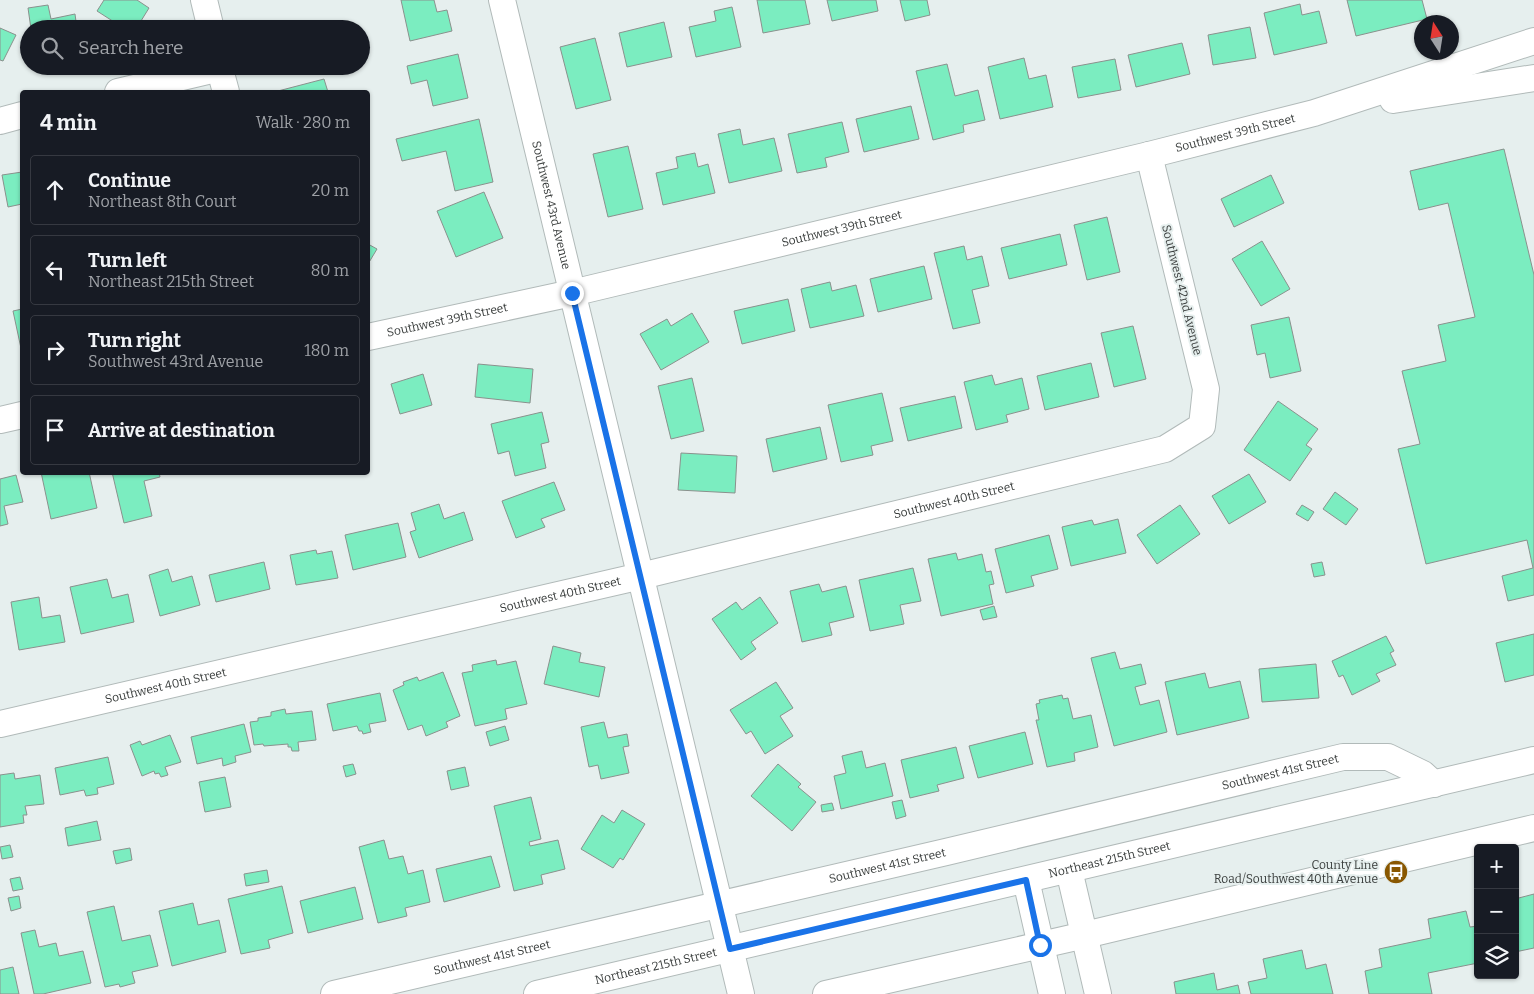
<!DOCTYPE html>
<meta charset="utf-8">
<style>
:root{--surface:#171b24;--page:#242831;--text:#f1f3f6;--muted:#9ea1a6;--line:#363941}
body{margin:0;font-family:Bitter,serif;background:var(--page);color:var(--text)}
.controls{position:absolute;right:15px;bottom:15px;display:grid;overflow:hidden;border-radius:5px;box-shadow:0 1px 4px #0004}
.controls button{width:45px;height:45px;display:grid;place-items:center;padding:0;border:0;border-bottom:1px solid var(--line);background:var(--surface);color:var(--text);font:25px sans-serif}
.compass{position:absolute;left:1414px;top:15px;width:45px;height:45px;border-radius:50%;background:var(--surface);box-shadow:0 1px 4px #0004;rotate:348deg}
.stop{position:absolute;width:15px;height:15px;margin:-11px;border:4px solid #1a73e8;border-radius:50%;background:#fff}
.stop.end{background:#1a73e8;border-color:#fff;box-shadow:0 1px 5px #0008}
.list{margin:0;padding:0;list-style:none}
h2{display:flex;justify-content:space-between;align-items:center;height:65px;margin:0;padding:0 20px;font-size:21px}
h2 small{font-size:16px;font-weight:400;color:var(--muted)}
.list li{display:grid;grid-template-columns:32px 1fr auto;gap:15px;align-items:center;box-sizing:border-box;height:70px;margin:0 10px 10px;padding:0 10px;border:1px solid var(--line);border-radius:5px}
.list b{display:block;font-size:19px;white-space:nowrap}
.list p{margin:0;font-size:16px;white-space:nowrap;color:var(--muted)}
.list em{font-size:16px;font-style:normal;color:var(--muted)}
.icon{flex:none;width:28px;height:28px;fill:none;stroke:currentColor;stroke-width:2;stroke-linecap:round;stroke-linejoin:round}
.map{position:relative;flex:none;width:1534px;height:994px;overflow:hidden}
.search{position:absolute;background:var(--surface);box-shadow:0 1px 4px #0004;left:20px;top:20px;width:350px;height:55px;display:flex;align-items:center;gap:12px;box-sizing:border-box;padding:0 18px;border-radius:28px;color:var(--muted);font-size:19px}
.panel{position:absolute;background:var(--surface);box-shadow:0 1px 4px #0004;left:20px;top:90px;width:350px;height:385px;border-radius:5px}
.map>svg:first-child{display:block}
.building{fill:#7bedc0;stroke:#8a918d}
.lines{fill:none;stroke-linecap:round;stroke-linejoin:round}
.minor-casing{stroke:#b1bab9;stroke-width:28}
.minor{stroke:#fff;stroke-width:26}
.route{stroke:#1a73e8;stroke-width:6}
.labels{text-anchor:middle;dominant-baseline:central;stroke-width:4;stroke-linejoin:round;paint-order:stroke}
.street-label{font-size:12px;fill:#3a3e3d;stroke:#e6efee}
.poi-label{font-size:12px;fill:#3a3e3d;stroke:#e6efee;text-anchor:end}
</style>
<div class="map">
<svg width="1534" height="994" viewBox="0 0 1534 994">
<rect width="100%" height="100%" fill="#e6efee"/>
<g class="building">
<polygon points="104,0 137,0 149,8 136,29 125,29 97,11"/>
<polygon points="401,0 434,0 437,12 447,10 452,31 410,41"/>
<polygon points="757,0 805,0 810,24 763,33"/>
<polygon points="827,0 876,0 878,11 832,21"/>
<polygon points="900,0 927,0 930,15 905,21"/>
<polygon points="1347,0 1422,0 1427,19 1356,36"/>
<polygon points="1300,4 1302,15 1319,11 1327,43 1274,55 1264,13"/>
<polygon points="48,5 51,19 75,14 77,29 31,29 28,8"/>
<polygon points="732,7 741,47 696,57 689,27 716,21 714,11"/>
<polygon points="664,22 672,57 627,67 619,33"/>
<polygon points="1250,27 1256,58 1213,65 1208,35"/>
<polygon points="0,28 16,35 3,61 0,60"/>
<polygon points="595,38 611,100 576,109 560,47"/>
<polygon points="1182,43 1190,74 1136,87 1128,55"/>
<polygon points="458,54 468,98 433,106 427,80 411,84 407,66"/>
<polygon points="1024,58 1029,79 1046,75 1053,107 1000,119 988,67"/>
<polygon points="1115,59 1121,90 1078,98 1072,67"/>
<polygon points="947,64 955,96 978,90 985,120 963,125 964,132 933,140 916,71"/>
<polygon points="324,79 328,92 278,92 278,91"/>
<polygon points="911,106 919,139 864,152 856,119"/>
<polygon points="479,119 493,182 455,191 446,151 402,161 396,139"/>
<polygon points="842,122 849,152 825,158 827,167 797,173 788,134"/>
<polygon points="740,129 743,145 774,138 782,171 729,183 718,134"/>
<polygon points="628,146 643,209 608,217 593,154"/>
<polygon points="1504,149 1534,275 1534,595 1508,601 1502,576 1533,568 1527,540 1426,564 1398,449 1420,444 1402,371 1446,361 1438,325 1475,317 1448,203 1419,210 1410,171"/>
<polygon points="695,153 698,167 708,164 715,193 663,205 656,173 678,168 676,157"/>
<polygon points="22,172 22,204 8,207 2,175"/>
<polygon points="1271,175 1284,203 1234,227 1221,199"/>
<polygon points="484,192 503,238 456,257 437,211"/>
<polygon points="1107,217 1120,272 1087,280 1074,225"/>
<polygon points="1060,234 1067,265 1009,279 1001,248"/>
<polygon points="1262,241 1290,289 1261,306 1232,259"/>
<polygon points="368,244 377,249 368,264"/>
<polygon points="964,246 967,260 982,256 989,286 972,290 980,323 953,329 934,253"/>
<polygon points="924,266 932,299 878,312 870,279"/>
<polygon points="830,282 832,291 856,285 864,316 810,328 801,289"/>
<polygon points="788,299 795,331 742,344 734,311"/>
<polygon points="22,309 22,353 13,311"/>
<polygon points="692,313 709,342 661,370 640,334 667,319 671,326"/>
<polygon points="1289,317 1301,371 1270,378 1265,353 1257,355 1251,325"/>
<polygon points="1133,326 1146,379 1114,387 1101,333"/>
<polygon points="1091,363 1099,397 1045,410 1037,376"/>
<polygon points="478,364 533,369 530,403 475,397"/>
<polygon points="423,374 432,405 400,414 391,384"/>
<polygon points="992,375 995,385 1022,378 1029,409 1006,415 1008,422 976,430 964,382"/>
<polygon points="692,378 704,431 671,439 658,386"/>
<polygon points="882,393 893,441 871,446 873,455 841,462 828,405"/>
<polygon points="955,396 962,428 908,441 900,408"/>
<polygon points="1278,401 1318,429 1306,445 1312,449 1290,481 1244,450"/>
<polygon points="542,412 549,442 541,444 546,468 515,476 509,451 498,454 491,424"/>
<polygon points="820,427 827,459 773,472 766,439"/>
<polygon points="681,453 737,456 735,493 678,490"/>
<polygon points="41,472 89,472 97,508 51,519"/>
<polygon points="112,472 159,472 160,477 144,481 152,516 124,523"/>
<polygon points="1249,474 1266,502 1229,524 1212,496"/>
<polygon points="16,475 23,502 4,506 8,524 0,526 0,479"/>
<polygon points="554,482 565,510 541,519 545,527 516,538 502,501"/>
<polygon points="1335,492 1358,509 1346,525 1323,509"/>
<polygon points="439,504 444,519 464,512 473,540 419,558 410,532 416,530 411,513"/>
<polygon points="1180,505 1200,534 1157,564 1137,535"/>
<polygon points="1302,505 1314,512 1308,521 1296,514"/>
<polygon points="1118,519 1126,553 1071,566 1062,527 1092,520 1094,525"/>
<polygon points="398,523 406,557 353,570 345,535"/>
<polygon points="1049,535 1058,569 1031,576 1034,586 1006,593 995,549"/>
<polygon points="316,550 317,554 332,551 338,578 296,585 290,555"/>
<polygon points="956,553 958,560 982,554 986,572 991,571 994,584 989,585 993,604 941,616 928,559"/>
<polygon points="264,562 270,589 216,602 209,575"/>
<polygon points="1322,562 1325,575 1314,577 1311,564"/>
<polygon points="913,568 921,601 900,605 904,624 870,631 859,580"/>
<polygon points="168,569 172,582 192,576 200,605 160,616 149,575"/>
<polygon points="107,579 112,598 128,594 134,622 81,634 70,587"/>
<polygon points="819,584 822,592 846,586 854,617 829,623 832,635 802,642 790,591"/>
<polygon points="39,597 42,618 60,615 65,642 19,650 11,602"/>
<polygon points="760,597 778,623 751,642 756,649 741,660 712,619 736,602 742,610"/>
<polygon points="994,606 997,617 983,620 980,610"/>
<polygon points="1534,634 1534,675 1505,682 1496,643"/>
<polygon points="1386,636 1394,651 1390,653 1396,665 1376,674 1380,681 1352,695 1343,675 1339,677 1332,661"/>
<polygon points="553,646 581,653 579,662 605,667 599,697 544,684"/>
<polygon points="1115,652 1120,669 1141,664 1146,684 1135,687 1140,705 1159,700 1167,732 1114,746 1091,658"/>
<polygon points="496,660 497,665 516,661 527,704 505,709 507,719 475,726 462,673 473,671 472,665"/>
<polygon points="1316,664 1319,698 1262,702 1259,669"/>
<polygon points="443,672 460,716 446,722 448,727 426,736 422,725 408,730 393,690 404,685 403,682 417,677 419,681"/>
<polygon points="1205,673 1209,688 1240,681 1249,718 1177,735 1165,682"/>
<polygon points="776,682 793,708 780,716 793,736 765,754 751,731 746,734 730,710"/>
<polygon points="380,693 386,721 369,724 371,732 363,734 362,731 359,731 357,726 333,731 327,704"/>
<polygon points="1062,695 1063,699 1068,698 1073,719 1091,715 1098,747 1074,753 1075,761 1047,767 1036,720 1039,720 1036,704 1040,703 1039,700"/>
<polygon points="285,709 286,714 312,711 316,740 298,742 299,751 292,751 291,747 288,747 288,744 264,746 263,744 254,745 250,722 258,721 258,718 271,716 271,712"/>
<polygon points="604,722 608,738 627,734 629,746 623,747 629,773 601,779 598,765 589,767 581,727"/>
<polygon points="244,724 251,752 235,756 236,762 223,766 222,758 197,764 191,737"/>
<polygon points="505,726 509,740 490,746 486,732"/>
<polygon points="1025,732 1033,764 978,778 969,746"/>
<polygon points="170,735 181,762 165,767 168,775 161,777 159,773 155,774 154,771 142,776 130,745 140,741 142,745"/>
<polygon points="956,747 964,778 937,785 939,791 910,798 901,760"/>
<polygon points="862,751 866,768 885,763 893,796 841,809 834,776 846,773 842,756"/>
<polygon points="108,757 114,784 97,788 98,794 86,796 84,790 60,795 55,768"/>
<polygon points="353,764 356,774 346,777 343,766"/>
<polygon points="778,764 801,784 798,787 816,802 792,831 751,796"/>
<polygon points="465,767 469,786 451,790 447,771"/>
<polygon points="14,773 15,779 40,775 44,804 25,806 27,815 23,815 24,823 0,827 0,775"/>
<polygon points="225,777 231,807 205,812 199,782"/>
<polygon points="531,797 541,839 529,842 530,846 558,840 565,869 541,875 543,884 514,891 494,806"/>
<polygon points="902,800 906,816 896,819 892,802"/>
<polygon points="832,803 834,810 822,812 821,805"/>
<polygon points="622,810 645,824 623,860 620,858 613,868 581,849 602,815 614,823"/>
<polygon points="97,821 101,840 68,846 65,828"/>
<polygon points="384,840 389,859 403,856 408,874 423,870 430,902 405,908 407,916 378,923 359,847"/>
<polygon points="10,845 13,857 2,859 0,847"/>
<polygon points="130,848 132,860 116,864 113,851"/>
<polygon points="491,856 500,887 444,902 436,869"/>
<polygon points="267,870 269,882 246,886 244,874"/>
<polygon points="20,877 23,889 13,891 10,879"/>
<polygon points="282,886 293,933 268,940 270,948 241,954 228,899"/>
<polygon points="355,887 363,919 308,933 300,901"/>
<polygon points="1534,894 1534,948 1515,952 1515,899"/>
<polygon points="19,896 21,908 11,911 8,898"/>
<polygon points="193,903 198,925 219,920 226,952 172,966 159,911"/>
<polygon points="114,906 122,941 150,935 158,966 132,972 135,983 120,987 119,984 105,987 87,912"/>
<polygon points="1466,911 1470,927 1478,926 1478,963 1428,973 1432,994 1369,994 1365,971 1382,967 1379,949 1431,938 1428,919"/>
<polygon points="35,930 39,947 56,943 59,956 83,951 91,983 43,994 34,994 21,933"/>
<polygon points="1302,950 1306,969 1326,964 1333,994 1251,994 1248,982 1267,978 1263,959"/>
<polygon points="13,967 19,994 0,994 0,970"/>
<polygon points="1214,973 1217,990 1238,985 1240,994 1176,994 1174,982"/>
</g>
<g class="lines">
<g class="minor-casing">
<g id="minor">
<polyline points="204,0 211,29"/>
<path id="s1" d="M502,0L741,994"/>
<polyline points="219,66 226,92"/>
<polyline points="118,92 220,68"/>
<polyline points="1393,100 1534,78"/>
<polyline points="0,121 22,115"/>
<path id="s2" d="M368,337L572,293L1149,155L1314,113L1534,41"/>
<polyline points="0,420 22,415"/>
<path id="s3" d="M0,724L641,576L1165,449L1202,426L1206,389L1149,155"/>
<polyline points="1069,870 1098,994"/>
<polyline points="1026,880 1052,994"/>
<path id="s4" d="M334,994L946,852L1343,757H1388L1423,774L1434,784"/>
<path id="s5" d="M537,994L1534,760"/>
<polyline points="826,994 1085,935 1534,828"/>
</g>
</g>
<use href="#minor" class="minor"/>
</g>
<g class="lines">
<polyline class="route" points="572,293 730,949 1026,880 1040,945"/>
</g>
<defs>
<g id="bus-disc" transform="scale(1.25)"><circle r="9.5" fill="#895700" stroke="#e6efee"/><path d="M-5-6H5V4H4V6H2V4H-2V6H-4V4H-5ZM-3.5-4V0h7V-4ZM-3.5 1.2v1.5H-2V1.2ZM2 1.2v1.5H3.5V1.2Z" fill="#fff"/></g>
</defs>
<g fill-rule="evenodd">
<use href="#bus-disc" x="1396" y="872"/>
</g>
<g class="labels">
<g class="street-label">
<text stroke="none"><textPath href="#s2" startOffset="891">Southwest 39th Street</textPath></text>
<text stroke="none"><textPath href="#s1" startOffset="211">Southwest 43rd Avenue</textPath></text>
<text stroke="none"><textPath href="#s2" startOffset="486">Southwest 39th Street</textPath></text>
<text transform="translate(1182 290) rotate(76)">Southwest 42nd Avenue</text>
<text stroke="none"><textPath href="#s2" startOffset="81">Southwest 39th Street</textPath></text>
<text stroke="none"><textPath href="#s3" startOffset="980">Southwest 40th Street</textPath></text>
<text stroke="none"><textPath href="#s3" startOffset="575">Southwest 40th Street</textPath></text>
<text stroke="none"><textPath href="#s3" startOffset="170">Southwest 40th Street</textPath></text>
<text stroke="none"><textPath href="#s4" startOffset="972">Southwest 41st Street</textPath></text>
<text stroke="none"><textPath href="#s5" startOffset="588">Northeast 215th Street</textPath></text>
<text stroke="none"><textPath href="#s4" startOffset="568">Southwest 41st Street</textPath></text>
<text stroke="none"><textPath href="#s4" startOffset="162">Southwest 41st Street</textPath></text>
<text stroke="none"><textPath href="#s5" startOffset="122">Northeast 215th Street</textPath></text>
</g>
<g class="poi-label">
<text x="1378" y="865">County Line<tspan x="1378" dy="14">Road/Southwest 40th Avenue</tspan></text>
</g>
</g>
</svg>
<div class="controls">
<button>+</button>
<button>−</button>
<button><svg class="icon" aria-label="layers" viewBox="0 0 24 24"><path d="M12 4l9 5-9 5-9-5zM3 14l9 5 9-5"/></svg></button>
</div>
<svg class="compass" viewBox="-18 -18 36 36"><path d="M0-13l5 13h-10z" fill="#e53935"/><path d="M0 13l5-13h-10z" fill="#9ea1a6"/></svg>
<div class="stop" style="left:1040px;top:945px"></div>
<div class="stop end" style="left:572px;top:293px"></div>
<div class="search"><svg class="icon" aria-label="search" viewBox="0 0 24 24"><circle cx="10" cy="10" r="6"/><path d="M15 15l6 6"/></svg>Search here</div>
<section class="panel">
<h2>4 min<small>Walk · 280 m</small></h2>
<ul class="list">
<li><svg class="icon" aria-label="ahead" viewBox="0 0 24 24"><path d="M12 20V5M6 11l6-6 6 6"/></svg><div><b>Continue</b><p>Northeast 8th Court</p></div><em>20 m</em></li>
<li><svg class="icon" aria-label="left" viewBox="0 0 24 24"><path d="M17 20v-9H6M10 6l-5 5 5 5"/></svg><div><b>Turn left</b><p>Northeast 215th Street</p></div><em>80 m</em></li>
<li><svg class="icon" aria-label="right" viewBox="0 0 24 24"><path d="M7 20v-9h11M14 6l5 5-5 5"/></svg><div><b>Turn right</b><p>Southwest 43rd Avenue</p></div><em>180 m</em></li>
<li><svg class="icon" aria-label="arrive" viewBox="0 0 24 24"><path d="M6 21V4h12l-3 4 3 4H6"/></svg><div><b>Arrive at destination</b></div></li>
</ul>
</section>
</div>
